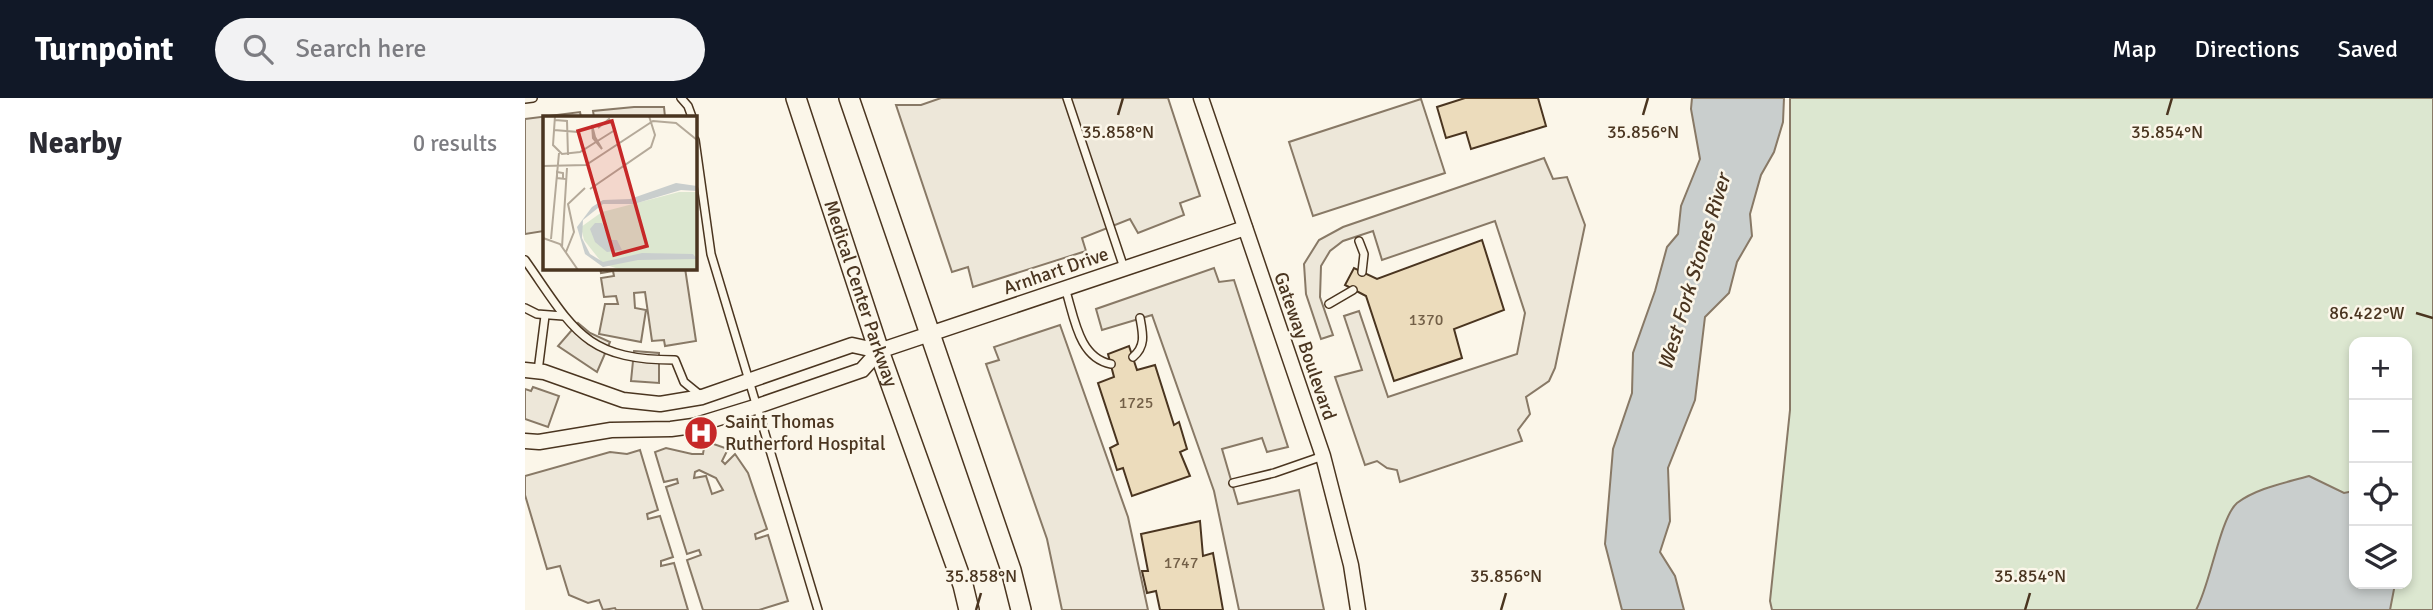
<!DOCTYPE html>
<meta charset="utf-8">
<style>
:root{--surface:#fff;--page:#f2f2f3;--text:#2b2b33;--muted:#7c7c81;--line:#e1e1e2;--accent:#111827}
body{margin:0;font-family:Signika,sans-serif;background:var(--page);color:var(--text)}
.controls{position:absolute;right:21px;bottom:21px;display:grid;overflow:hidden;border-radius:14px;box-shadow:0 4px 10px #0003}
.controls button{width:63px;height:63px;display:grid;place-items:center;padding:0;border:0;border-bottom:2px solid var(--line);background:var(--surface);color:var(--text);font:35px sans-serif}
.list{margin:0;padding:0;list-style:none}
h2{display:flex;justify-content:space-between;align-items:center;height:91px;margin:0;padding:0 28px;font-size:30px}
h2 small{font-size:23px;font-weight:400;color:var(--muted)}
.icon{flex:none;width:38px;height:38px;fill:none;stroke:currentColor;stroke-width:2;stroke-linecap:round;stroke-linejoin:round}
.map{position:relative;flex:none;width:1908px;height:512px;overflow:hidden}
header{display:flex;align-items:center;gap:42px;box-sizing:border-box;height:98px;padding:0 35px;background:var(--accent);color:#fff}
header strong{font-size:33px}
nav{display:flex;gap:38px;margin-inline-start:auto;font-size:24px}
.search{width:490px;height:63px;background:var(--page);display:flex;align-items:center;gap:18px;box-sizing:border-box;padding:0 24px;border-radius:38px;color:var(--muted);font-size:26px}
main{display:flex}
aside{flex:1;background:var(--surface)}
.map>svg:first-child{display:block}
.green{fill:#dce7d0;stroke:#887966;stroke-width:2;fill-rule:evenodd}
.parking{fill:#ede7d9;stroke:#887966;stroke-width:2;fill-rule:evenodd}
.water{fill:#c9cecd;stroke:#887966;stroke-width:2}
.building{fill:#ecdcbc;stroke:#4a3520;stroke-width:2}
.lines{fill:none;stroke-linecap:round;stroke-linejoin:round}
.lane-casing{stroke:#4a3520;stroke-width:10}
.street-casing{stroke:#4a3520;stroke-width:17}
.secondary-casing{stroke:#4a3520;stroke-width:22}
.lane{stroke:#fbf6e9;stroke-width:7}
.street{stroke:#fbf6e9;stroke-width:14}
.secondary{stroke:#fbf6e9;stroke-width:19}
.ticks{fill:none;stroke:#4a3520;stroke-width:2.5}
.labels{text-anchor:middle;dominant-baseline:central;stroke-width:5;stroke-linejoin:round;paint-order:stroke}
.number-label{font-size:16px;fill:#725f47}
.street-label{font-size:19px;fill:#4a3520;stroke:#fbf6e9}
.poi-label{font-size:19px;fill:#4a3520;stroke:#fbf6e9;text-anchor:start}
.water-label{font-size:21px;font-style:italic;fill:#4a3520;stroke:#fbf6e9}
.inset-road{fill:none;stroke:#b4a999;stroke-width:2}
.view{fill:#c62828;fill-opacity:0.15;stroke:#c62828;stroke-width:3.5}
.inset-edge{fill:none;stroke:#4a3520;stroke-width:3.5}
.ticks-label{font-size:18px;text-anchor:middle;fill:#4a3520;stroke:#fbf6e9;stroke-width:5;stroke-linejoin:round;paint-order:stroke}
</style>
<header>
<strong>Turnpoint</strong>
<div class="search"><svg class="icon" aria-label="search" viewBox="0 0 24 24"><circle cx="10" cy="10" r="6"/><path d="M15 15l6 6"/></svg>Search here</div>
<nav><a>Map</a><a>Directions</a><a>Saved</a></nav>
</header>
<main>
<aside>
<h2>Nearby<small>0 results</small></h2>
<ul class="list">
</ul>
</aside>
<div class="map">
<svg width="1908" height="512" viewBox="0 0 1908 512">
<rect width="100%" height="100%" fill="#fbf6e9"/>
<path class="green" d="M1265,0H1908V512H1247L1245,503L1265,312ZM1829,244H1882V486H1829Z"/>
<g class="parking">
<polygon points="416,0 643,0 675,98 655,105 659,117 613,135 605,121 557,140 561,153 448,189 443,169 427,174 371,7 396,7"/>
<polygon points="896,1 920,75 788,118 764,44"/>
<polygon points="109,9 139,9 140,19 69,19 68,13"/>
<polygon points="55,14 56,19 19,19 19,133 0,136 0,21"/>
<polygon points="1019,60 1028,81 1042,79 1060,127 1030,270 1024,283 1001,299 1005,316 993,332 997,343 875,384 872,372 862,370 852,363 840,367 810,279 837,272 819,218 834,213 863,299 992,256 1000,215 970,123 857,162 848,133 818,143 805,153 796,168 795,199 808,237 796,241 781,196 779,166 794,142 818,129"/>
<polygon points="75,170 160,170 171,243 140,248 139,242 127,243 120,194 109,195 110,210 121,212 116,244 74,236 80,206 93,206 91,198 79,199 76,180 89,178 88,173 76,175"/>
<polygon points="689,170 694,184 709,182 763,349 742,354 737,340 697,351 713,406 774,392 799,512 714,512 689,393 627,217 577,232 571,211"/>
<polygon points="53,225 65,235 85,244 72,274 33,248"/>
<polygon points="535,227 603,419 623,512 537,512 522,441 461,266 474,262 469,249"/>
<polygon points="109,253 134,255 134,285 106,283"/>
<polygon points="8,289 34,298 23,329 0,321 0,291 6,293"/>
<path d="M180,343L203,351L197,363L200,366L210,356L223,375L242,431L230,436L231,441L243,437L263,503L234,512H178L162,462L176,457L174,452L162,456L141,389L153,385L152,381L139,384L130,354L141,350L167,356H178ZM174,372L191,380L198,392L187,396L181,378L169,380L170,374Z"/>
<polygon points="115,352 133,412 122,416 123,421 135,418 148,459 136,463 136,468 149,465 163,512 91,512 90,510 78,512 74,502 63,505 44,497 35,468 22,471 0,397 0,378 85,354 102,356"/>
</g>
<g class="water">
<polygon points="1167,0 1259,0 1258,24 1249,54 1236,77 1225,116 1227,138 1212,164 1204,195 1180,219 1170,302 1143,370 1145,423 1135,454 1150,478 1159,512 1097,512 1080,446 1088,351 1107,295 1108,255 1130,193 1142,149 1153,136 1156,108 1175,61 1166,11"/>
<path d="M1784,378L1819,395L1829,393V486H1870L1865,512H1671C1685,488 1695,420 1712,405C1732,390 1760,385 1784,378Z"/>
</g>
<g class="building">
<polygon points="940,0 1013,0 1021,28 946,51 941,34 921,40 912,9"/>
<polygon points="957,142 979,212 929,231 937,260 869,283 841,198 820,187 829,170 852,181"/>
<polygon points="604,248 612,272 630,267 649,327 654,324 662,351 655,354 665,378 607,398 598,370 592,372 585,350 593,346 573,285 589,279 583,256"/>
<polygon points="675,423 678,458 688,455 698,512 635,512 631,493 622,495 617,473 623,473 616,436"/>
</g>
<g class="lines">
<g class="lane-casing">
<g id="lane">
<polyline points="156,0 163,8 167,19"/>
<polyline points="542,0 599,170"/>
<polyline points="0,1 8,0"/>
<polyline points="170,42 186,156 293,512"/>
<polyline points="834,143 839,156 837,174"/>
<path d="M0,162C48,230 58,262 150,262L159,284L175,297"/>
<path d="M540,190C549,217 553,260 586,266"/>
<polyline points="804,206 828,192"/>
<polyline points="0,210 12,216 38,218"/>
<path d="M608,259C621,248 618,236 615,220"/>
<polyline points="13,273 20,218"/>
<polyline points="708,385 749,375 798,358"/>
</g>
</g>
<g class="street-casing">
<g id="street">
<polyline points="676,0 798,358 826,467 833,512"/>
<polyline points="354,253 720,130"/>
<polyline points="0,272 19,274 98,302 135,306 177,299 327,247 354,253 337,272 233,308 168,328 146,331 86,332 14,344 0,343"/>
</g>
</g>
<g class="secondary-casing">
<g id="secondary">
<path id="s1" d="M271,0L354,253L438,487L444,512"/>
<polyline points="324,0 486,472 496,512"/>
</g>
</g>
<use href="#lane" class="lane"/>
<use href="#street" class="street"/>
<use href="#secondary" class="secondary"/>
</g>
<path class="ticks" d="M593,17L598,0M1118,17L1123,0M1642,17L1647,0M1891,215L1908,220M451,512L456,495M976,512L981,495M1500,512L1505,495"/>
<defs>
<g id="hospital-disc" transform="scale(1.75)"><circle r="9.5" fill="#c62828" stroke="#fbf6e9"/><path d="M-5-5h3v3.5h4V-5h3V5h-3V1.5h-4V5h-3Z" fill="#fff"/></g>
</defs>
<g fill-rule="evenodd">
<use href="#hospital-disc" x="176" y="335"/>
</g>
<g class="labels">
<g class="number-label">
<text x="901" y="222">1370</text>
<text x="611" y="305">1725</text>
<text x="656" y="465">1747</text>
</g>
<g class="street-label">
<text transform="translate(531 173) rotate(-19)">Arnhart Drive</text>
<text stroke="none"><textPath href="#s1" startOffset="206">Medical Center Parkway</textPath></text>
<text transform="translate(780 248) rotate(71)">Gateway Boulevard</text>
</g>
<g class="poi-label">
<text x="200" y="324">Saint Thomas<tspan x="200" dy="22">Rutherford Hospital</tspan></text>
</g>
<g class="water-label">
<text transform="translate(1169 174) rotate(-73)">West Fork Stones River</text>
</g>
</g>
<g transform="translate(18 18)">
<rect width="154" height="154" fill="#fbf6e9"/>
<path d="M136,76H154V154H79L60,148L41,124L38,111L59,96Z" fill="#dce7d0"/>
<path d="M133,67L154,70V75L138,74L91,88H60L40,104L39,122L47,138L60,146L99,137L150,138L154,143L95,144L60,151L42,138L34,111L49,91L60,84L87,83ZM52,107H59L66,124H74L79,134L64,136L52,126L47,113Z" fill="#c9cecd"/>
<path class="inset-road" d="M12,0L10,29L19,38L37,36L72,14L66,3L55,12M12,4L24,5L25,39M49,9L52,21L59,33L50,22ZM11,14L35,16L41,34M0,50L43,49L110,5L133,7L154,24M20,62V57L14,56V62L23,63M47,73L108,31L112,19L106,0M0,122L17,128L35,154M8,123L16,37M19,131L24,52M23,136L31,116L25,88L42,72"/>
<path class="view" d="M69,5L104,130L71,139L35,15Z"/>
<rect width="154" height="154" class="inset-edge"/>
</g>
<g class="ticks-label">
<text x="593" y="40">35.858°N</text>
<text x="1118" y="40">35.856°N</text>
<text x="1642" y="40">35.854°N</text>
<text x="1842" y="221">86.422°W</text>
<text x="456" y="484">35.858°N</text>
<text x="981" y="484">35.856°N</text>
<text x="1505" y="484">35.854°N</text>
</g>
</svg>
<div class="controls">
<button>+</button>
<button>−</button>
<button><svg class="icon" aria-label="locate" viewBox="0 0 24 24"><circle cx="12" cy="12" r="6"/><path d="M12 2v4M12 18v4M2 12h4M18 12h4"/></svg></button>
<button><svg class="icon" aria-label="layers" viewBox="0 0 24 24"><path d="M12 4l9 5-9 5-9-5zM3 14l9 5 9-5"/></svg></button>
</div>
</div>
</main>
